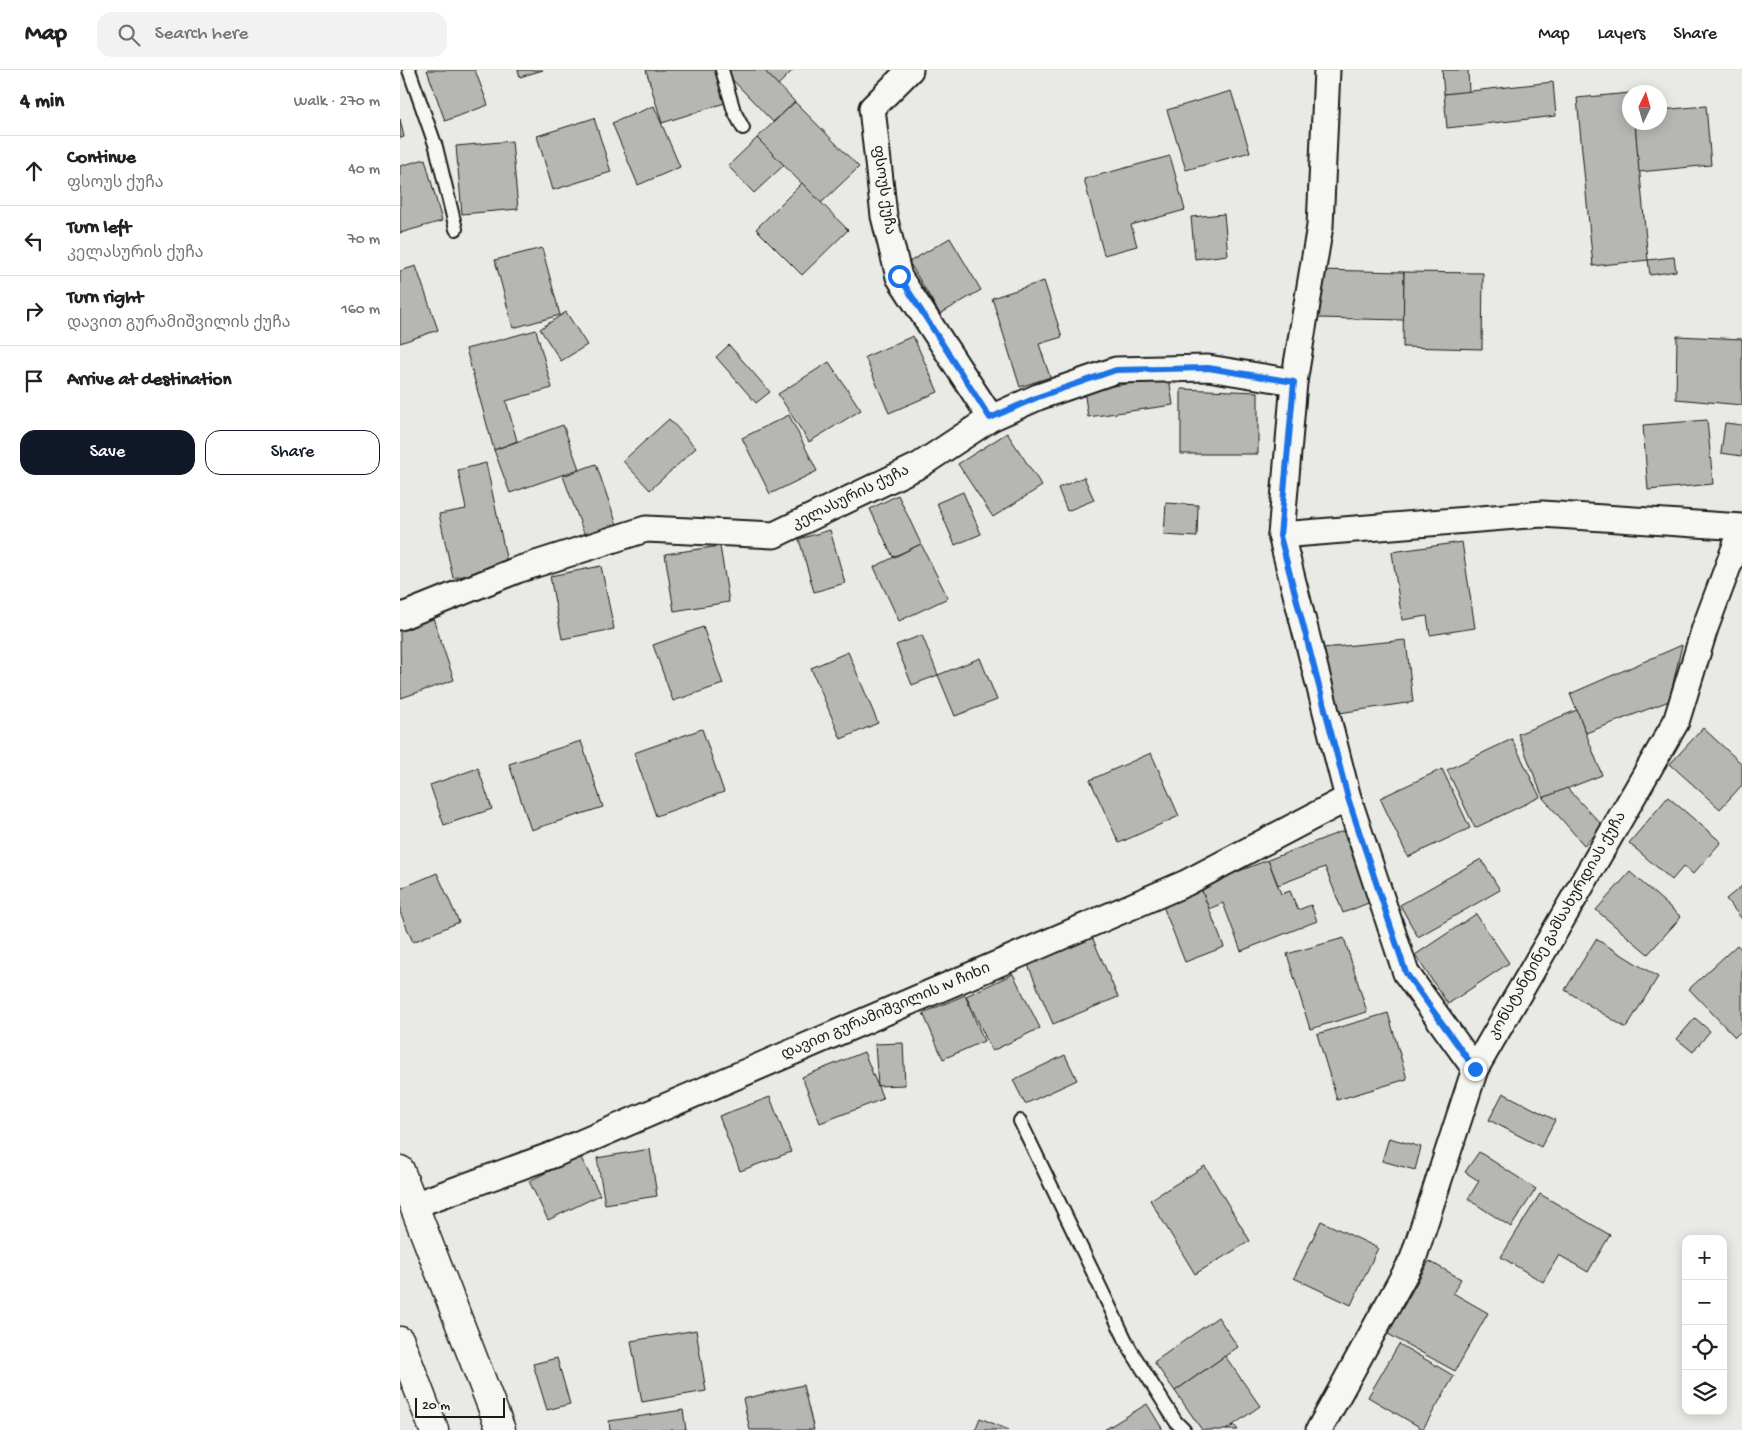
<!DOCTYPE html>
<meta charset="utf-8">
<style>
:root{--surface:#fff;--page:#f2f2f2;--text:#202124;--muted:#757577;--line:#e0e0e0;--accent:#111827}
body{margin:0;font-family:"Gochi Hand","Noto Sans Georgian",sans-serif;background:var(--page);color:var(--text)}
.controls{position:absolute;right:15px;bottom:15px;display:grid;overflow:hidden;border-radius:10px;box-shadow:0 2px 12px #0003}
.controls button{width:45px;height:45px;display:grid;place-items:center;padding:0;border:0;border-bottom:1px solid var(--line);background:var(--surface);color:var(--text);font:25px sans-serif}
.compass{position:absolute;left:1222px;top:15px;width:45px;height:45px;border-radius:50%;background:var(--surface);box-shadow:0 2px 12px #0003;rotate:5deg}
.scale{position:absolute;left:15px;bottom:12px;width:90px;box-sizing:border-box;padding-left:5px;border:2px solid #1c1c1c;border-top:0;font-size:14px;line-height:18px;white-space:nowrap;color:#1c1c1c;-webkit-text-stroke:4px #f6f6f2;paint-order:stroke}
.stop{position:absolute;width:15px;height:15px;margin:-11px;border:4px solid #1a73e8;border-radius:50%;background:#fff}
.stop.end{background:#1a73e8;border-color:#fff;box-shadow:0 1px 5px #0008}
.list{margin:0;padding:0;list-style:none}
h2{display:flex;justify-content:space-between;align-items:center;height:65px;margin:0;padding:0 20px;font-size:21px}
h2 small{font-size:16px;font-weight:400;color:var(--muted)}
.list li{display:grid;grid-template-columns:32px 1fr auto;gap:15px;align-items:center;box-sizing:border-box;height:70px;padding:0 20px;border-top:1px solid var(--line)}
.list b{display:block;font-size:19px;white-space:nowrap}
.list p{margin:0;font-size:16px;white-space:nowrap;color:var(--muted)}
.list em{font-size:16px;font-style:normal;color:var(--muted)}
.actions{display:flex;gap:10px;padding:15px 20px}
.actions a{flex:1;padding:11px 0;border:1px solid var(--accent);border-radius:15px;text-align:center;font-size:18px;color:var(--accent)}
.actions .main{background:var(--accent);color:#fff}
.icon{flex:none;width:28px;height:28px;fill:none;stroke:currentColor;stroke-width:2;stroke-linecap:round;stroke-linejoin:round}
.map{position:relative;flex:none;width:1342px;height:1360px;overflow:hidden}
header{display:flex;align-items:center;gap:30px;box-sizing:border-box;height:70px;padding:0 25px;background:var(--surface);border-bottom:1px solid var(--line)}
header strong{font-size:24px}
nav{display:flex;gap:28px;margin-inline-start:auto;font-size:18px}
.search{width:350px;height:45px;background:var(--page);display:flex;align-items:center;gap:12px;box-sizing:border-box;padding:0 18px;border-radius:15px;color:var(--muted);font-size:19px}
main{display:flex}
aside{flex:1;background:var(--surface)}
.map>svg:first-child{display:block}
.building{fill:#b6b6b3;stroke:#1c1c1c}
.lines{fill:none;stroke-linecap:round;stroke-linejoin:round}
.service-casing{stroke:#1c1c1c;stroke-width:16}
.minor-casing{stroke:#1c1c1c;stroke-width:29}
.tertiary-casing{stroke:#1c1c1c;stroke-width:31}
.motorway-casing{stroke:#1c1c1c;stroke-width:31}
.service{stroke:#f6f6f2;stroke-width:12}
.minor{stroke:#f6f6f2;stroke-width:25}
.tertiary{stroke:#f6f6f2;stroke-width:28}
.motorway{stroke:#f6f6f2;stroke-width:28}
.route{stroke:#1a73e8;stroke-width:6}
.labels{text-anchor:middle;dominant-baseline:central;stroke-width:4;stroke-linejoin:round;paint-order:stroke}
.street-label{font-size:15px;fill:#1c1c1c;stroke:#f6f6f2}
</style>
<header>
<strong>Map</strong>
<div class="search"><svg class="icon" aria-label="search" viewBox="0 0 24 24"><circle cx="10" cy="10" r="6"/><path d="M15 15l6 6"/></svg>Search here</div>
<nav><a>Map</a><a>Layers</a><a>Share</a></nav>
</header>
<main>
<aside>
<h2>4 min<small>Walk · 270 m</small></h2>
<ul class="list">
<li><svg class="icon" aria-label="ahead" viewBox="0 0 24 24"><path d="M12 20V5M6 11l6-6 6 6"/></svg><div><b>Continue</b><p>ფსოუს ქუჩა</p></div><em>40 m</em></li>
<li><svg class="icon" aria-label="left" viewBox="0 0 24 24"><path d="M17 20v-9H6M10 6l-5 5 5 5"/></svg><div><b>Turn left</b><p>კელასურის ქუჩა</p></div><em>70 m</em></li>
<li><svg class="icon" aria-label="right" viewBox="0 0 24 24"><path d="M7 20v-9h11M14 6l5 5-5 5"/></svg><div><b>Turn right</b><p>დავით გურამიშვილის ქუჩა</p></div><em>160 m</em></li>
<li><svg class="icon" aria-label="arrive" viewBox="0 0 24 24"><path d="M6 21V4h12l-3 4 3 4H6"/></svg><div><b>Arrive at destination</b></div></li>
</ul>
<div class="actions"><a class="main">Save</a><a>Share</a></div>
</aside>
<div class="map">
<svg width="1342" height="1360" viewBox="0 0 1342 1360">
<rect width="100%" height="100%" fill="#e9e9e5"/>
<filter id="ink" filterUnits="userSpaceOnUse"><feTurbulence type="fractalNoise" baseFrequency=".02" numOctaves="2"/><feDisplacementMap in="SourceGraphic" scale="10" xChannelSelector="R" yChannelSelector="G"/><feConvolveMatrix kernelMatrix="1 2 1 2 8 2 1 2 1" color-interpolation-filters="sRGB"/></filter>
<g filter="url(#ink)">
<g class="building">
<polygon points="27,0 75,0 88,35 45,51"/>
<polygon points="118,0 143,0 120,7"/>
<polygon points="246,0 317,0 328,32 262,53"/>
<polygon points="327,0 364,0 395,32 373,52 325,2"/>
<polygon points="364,0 393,0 378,15"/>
<polygon points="1042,0 1068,0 1069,22 1044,24"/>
<polygon points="1153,12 1156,46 1047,58 1044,24"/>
<polygon points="831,21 850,82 786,100 767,40"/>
<polygon points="1230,23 1230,52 1235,52 1248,190 1193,196 1177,28"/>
<polygon points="395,32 459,97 421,133 357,68"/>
<polygon points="254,36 280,97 238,115 212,53"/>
<polygon points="1306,36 1311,95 1239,102 1235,52 1260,52 1260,40"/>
<polygon points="194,48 211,102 153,120 137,66"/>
<polygon points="0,49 4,67 0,68"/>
<polygon points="357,68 384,95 354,123 328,96"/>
<polygon points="112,71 118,139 62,144 56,76"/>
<polygon points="770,86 785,140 731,155 737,176 704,185 684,109"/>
<polygon points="25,89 42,151 0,163 0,96"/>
<polygon points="402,113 448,160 402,205 356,159"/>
<polygon points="824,144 828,185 795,189 791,147"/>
<polygon points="550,168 581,220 540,244 509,192"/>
<polygon points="142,178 160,245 113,258 95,190"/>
<polygon points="1274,187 1276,201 1250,205 1248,190"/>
<polygon points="16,196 38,260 0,273 0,201"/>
<polygon points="919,200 1004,202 1004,250 918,248"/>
<polygon points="1004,202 1083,203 1082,279 1003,277"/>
<polygon points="644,211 662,267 639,274 650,307 620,317 592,228"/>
<polygon points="166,242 187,275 161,291 140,259"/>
<polygon points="136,260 152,318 106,331 117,371 94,380 66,279"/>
<polygon points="513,266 538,322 489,343 465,287"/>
<polygon points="1277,266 1342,269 1342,335 1276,329"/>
<polygon points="329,275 370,322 356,333 316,287"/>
<polygon points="429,292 461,340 409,372 378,324"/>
<polygon points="769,308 773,335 688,347 684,320"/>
<polygon points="781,319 858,322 858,384 781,384"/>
<polygon points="389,345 417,401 370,424 342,368"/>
<polygon points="269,349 296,378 250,420 223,391"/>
<polygon points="1307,350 1313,414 1248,420 1243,355"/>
<polygon points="1325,353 1342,355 1342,386 1321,383"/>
<polygon points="163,355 179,399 110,423 94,380"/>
<polygon points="607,363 642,416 593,447 558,394"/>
<polygon points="86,393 108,497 53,508 39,444 66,439 58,400"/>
<polygon points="196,394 217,455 185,466 163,406"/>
<polygon points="684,407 694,430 667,441 658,418"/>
<polygon points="563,422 581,464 555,475 537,433"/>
<polygon points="498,425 521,474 493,487 470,439"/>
<polygon points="766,433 798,435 797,467 764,465"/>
<polygon points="430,460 445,513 414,522 399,469"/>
<polygon points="1062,472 1075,558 1030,565 1027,546 1002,550 992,482"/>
<polygon points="521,474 548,528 499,551 474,497"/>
<polygon points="320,476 329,532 274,541 265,484"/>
<polygon points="201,496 214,559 162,569 150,506"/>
<polygon points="33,548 54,610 1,628 0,560"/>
<polygon points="303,557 323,614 273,631 253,575"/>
<polygon points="522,565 538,605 512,615 496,575"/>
<polygon points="1006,570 1013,632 939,643 923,578"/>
<polygon points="1282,575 1269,631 1186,663 1170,624"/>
<polygon points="448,582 478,653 441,669 411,598"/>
<polygon points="580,588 597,630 555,646 538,605"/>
<polygon points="1177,640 1202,705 1143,728 1118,664"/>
<polygon points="1303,658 1342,694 1342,715 1320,739 1270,694"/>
<polygon points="302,659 324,722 256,746 234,683"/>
<polygon points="1112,669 1140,727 1075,758 1047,700"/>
<polygon points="181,671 203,737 131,760 109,694"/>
<polygon points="751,683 779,746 719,773 690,710"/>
<polygon points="78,698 92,739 44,755 30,715"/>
<polygon points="1042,699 1070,758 1008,787 980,728"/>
<polygon points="1167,718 1204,757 1184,775 1143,728"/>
<polygon points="1268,727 1321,772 1293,804 1284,796 1272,810 1229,773"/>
<polygon points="943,761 971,832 943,843 925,797 878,815 868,790"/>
<polygon points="1081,789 1100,820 1018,867 1000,835"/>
<polygon points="868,790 881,824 890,821 898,840 911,835 917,851 841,881 823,833 809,839 800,816"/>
<polygon points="1230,802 1281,847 1248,884 1196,840"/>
<polygon points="37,803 59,852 13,872 0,842 0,819"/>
<polygon points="800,816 824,877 785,892 761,831"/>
<polygon points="1342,816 1342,849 1326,829"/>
<polygon points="1076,844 1109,893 1048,934 1015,885"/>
<polygon points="692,867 718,927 653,954 628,895"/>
<polygon points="944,868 967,942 910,959 887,884"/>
<polygon points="1196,869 1258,907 1226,958 1165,920"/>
<polygon points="1337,875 1342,880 1342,960 1335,967 1289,919"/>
<polygon points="613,904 640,958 592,981 566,926"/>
<polygon points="565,925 584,971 543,989 523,943"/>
<polygon points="988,943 1007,1009 937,1030 917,964"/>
<polygon points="1295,948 1310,961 1293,982 1277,969"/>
<polygon points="503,973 505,1015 478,1016 475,974"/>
<polygon points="464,982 483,1029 420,1053 402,1007"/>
<polygon points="665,985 677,1010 625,1034 613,1010"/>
<polygon points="1103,1023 1155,1050 1141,1077 1089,1050"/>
<polygon points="370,1027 391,1082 340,1101 319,1046"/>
<polygon points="989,1068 1021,1077 1015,1100 982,1091"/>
<polygon points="250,1079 257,1126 205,1134 197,1088"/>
<polygon points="1079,1082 1136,1119 1111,1157 1068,1129 1079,1111 1065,1102"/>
<polygon points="180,1086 200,1125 148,1150 129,1111"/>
<polygon points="805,1096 850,1171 795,1204 750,1130"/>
<polygon points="1140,1124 1210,1165 1188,1202 1159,1185 1143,1212 1101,1187"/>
<polygon points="921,1151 978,1178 951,1235 894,1208"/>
<polygon points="1029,1191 1061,1209 1053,1223 1088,1243 1055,1301 988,1264"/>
<polygon points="818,1247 838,1277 775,1321 754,1292"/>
<polygon points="296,1260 306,1321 242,1332 231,1271"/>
<polygon points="999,1274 1054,1306 1023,1359 968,1327"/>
<polygon points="825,1286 860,1336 826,1360 802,1360 775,1321"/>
<polygon points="157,1288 170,1334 147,1340 133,1294"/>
<polygon points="403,1315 414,1360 350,1360 343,1329"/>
<polygon points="747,1334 763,1360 704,1360"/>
<polygon points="283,1340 286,1360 210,1360 209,1351"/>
<polygon points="580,1348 609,1360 575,1360"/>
<polygon points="834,1355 838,1360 826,1360"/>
</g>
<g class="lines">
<g class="service-casing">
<g id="service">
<polyline points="9,0 36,77 56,159"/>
<polyline points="322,0 334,41 343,58"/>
<polyline points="620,1051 730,1279 776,1352 784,1360"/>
</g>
</g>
<g class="minor-casing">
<g id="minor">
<polyline points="510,0 472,38 484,146 499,207 591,348"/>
<polyline points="927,0 920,156 894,312 881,465 948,728 1006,903 1075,999"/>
<polyline points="881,465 1142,444 1342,457"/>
<polyline points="0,547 117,500 246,459 374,465 520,395 591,348 638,327 716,300 808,298 894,312"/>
<polyline points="14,1135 155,1084 786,813 948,728"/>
<polyline points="919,1360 1013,1189 1075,999 1276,652 1305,558 1342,459"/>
</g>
</g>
<g class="tertiary-casing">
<polyline id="tertiary" points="0,1100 101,1360"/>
</g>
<g class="motorway-casing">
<polyline id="motorway" points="0,1271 34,1360"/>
</g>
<use href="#service" class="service"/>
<use href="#minor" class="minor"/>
<use href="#tertiary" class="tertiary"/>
<use href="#motorway" class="motorway"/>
</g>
</g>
<g class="lines" filter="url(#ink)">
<polyline class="route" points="499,206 590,348 638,327 716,300 808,298 894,312 880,466 948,728 1006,903 1075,999"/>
</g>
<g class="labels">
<g class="street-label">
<text transform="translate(483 120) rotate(82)">ფსოუს ქუჩა</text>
<text transform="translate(451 428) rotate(-26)">კელასურის ქუჩა</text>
<text transform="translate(1158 856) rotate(-60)">კონსტანტინე გამსახურდიას ქუჩა</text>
<text transform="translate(486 942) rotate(-23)">დავით გურამიშვილის IV ჩიხი</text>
</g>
</g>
</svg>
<div class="controls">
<button>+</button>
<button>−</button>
<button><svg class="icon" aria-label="locate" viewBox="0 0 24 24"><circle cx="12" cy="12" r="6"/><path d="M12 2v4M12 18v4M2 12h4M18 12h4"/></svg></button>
<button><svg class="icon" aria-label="layers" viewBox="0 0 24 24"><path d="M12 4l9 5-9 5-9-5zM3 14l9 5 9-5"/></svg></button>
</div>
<svg class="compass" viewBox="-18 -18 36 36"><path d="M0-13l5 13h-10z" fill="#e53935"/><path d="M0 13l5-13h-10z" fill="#757577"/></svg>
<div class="scale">20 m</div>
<div class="stop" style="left:499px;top:206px"></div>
<div class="stop end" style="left:1075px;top:999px"></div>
</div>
</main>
